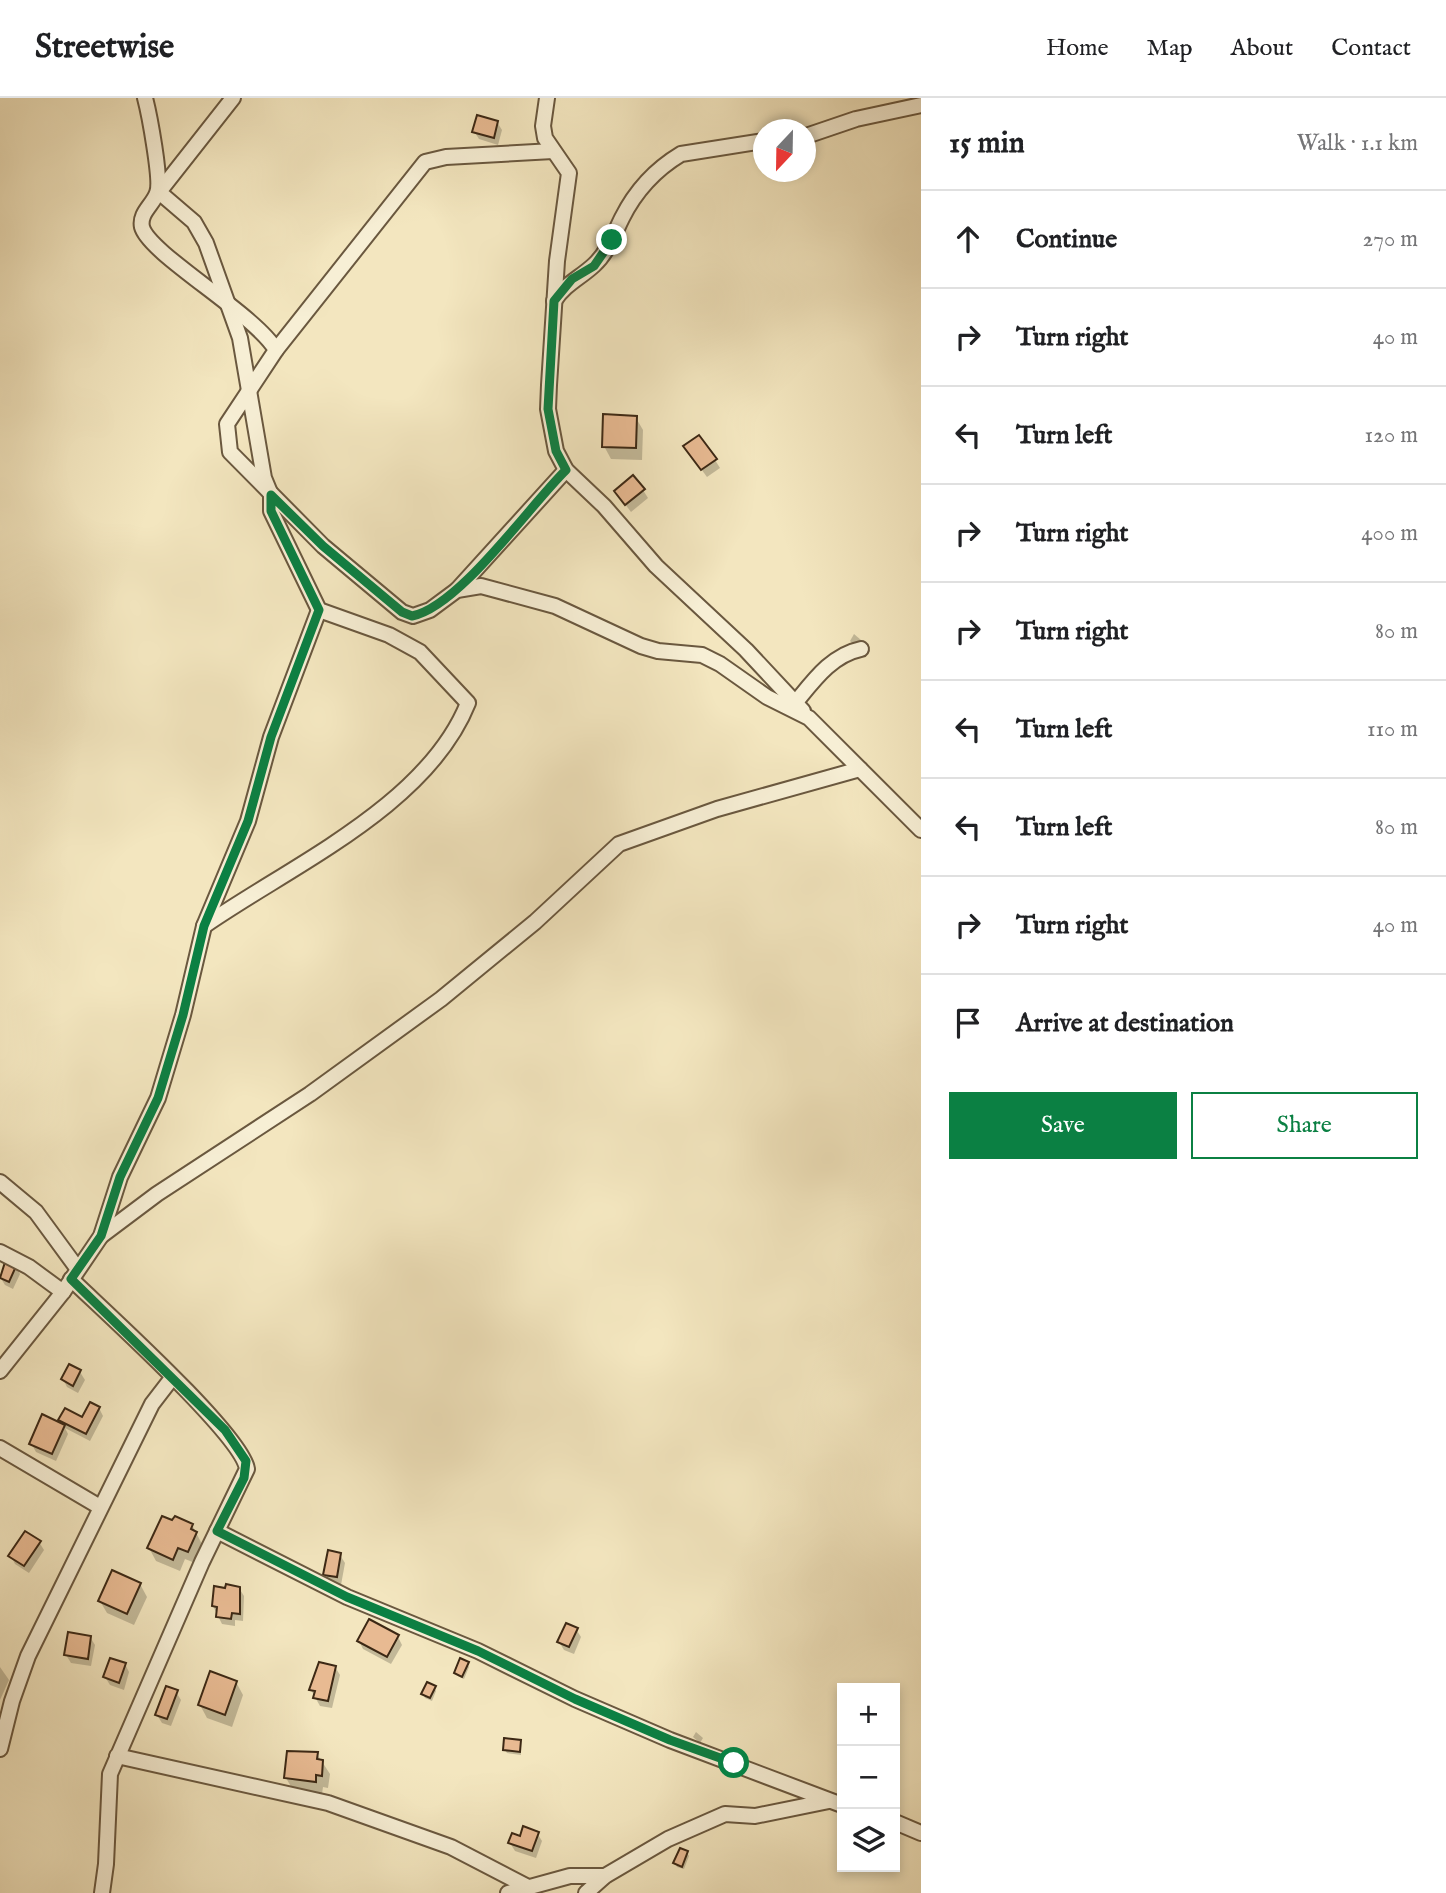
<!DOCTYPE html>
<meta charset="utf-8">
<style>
:root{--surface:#fff;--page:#f2f2f2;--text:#202124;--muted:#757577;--line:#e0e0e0;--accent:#0b8043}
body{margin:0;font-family:"IM FELL English",serif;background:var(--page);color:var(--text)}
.controls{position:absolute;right:21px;bottom:21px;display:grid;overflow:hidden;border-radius:0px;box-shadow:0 4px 10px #0003}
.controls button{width:63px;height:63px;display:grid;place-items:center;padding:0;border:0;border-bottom:2px solid var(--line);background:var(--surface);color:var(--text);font:35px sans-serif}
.compass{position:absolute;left:753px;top:21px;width:63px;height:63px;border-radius:50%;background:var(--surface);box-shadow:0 4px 10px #0003;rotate:202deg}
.stop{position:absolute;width:21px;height:21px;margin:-16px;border:5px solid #0b8043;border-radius:50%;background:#fff}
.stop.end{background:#0b8043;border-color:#fff;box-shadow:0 2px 7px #0008}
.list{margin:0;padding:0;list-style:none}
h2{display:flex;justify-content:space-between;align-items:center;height:91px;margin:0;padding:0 28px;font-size:30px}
h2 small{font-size:23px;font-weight:400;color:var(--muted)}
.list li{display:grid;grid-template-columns:46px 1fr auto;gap:21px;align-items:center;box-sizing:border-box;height:98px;padding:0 28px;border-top:2px solid var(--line)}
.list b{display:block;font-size:26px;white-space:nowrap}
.list em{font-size:23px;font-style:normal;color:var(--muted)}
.actions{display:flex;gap:14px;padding:21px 28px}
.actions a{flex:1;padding:16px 0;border:2px solid var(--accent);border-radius:0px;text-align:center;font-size:24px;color:var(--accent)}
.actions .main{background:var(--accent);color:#fff}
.icon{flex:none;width:38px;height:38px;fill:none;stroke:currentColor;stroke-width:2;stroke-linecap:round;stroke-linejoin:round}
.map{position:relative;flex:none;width:921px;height:1795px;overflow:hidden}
header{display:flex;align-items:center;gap:42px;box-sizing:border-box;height:98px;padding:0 35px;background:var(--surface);border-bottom:2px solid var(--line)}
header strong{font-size:33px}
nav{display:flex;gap:38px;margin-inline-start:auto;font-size:24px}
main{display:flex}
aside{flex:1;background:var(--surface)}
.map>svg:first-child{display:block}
.shadow{fill:#0003}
.building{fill:#e8ba92;stroke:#3c2814;stroke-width:2}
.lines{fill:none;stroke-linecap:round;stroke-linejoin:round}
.street-casing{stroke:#6a583f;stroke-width:18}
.street{stroke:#f7efd5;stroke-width:14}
.route{stroke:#0b8043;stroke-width:9}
</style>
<header>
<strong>Streetwise</strong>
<nav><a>Home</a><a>Map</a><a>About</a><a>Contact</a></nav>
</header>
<main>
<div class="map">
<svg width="921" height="1795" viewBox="0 0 921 1795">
<rect width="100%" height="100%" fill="#f3e6bf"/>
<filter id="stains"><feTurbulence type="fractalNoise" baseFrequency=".00286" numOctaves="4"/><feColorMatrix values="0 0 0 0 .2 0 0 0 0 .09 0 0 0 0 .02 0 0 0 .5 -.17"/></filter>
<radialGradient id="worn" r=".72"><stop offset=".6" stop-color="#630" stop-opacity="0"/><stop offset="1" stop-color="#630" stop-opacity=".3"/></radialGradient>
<g class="shadow">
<polygon points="497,24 502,32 498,47 479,41 474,33"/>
<polygon points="636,320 643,332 642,362 611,361 604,348"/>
<polygon points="690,356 715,362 720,370 707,379"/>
<polygon points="643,392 648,400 631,414 616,394"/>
<polygon points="854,536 861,542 856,549 850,543"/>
<polygon points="7,1163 16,1168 20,1176 13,1191 5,1187 0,1179"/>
<polygon points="69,1268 80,1274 85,1282 78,1295 67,1289 63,1281"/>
<polygon points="99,1310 103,1318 90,1343 65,1330 68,1336 56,1363 36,1354 31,1345 64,1328 60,1322 82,1321"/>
<polygon points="192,1427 203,1448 195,1465 185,1461 180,1473 156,1463 149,1450"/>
<polygon points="39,1444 44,1452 29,1475 15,1466 11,1458"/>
<polygon points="340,1457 345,1465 341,1487 330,1485 325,1476"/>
<polygon points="140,1486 147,1499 134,1527 107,1515 100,1503"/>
<polygon points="239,1490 244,1498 243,1523 235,1522 235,1528 222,1526 213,1508"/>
<polygon points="576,1531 581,1539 574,1556 564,1552 559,1544"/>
<polygon points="90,1539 95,1547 91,1568 71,1565 66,1557"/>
<polygon points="398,1539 402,1547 391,1566 363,1551 359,1543"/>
<polygon points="467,1565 469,1569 464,1581 458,1578 456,1575"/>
<polygon points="125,1566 129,1574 124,1592 110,1587 105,1579"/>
<polygon points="0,1569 9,1582 0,1602"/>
<polygon points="335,1569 340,1577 332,1610 320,1608 311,1592"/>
<polygon points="236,1584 243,1597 232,1629 207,1620 200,1607"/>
<polygon points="434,1589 436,1593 432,1603 425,1600 423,1596"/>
<polygon points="176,1594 181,1602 171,1628 162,1625 157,1617"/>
<polygon points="696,1634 703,1640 700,1645 693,1639"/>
<polygon points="520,1643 521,1657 507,1655 505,1652"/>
<polygon points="317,1656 330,1676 328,1690 323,1689 322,1696 293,1692 286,1680"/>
<polygon points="537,1735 542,1743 536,1760 515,1753 510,1745"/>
<polygon points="687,1755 689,1758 684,1771 677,1769 675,1765"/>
</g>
<g class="building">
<polygon points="477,17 498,23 494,40 472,34"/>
<polygon points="603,316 637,318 636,350 602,349"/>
<polygon points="699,337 717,361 701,372 683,348"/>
<polygon points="633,377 645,391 625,407 614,393"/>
<polygon points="6,1161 17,1166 9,1184 0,1180"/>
<polygon points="69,1266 81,1272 73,1288 61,1281"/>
<polygon points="90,1304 100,1309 86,1336 58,1322 65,1310 82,1319"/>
<polygon points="42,1316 65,1327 52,1356 29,1346"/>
<polygon points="162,1418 172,1422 175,1418 193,1426 191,1431 197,1434 188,1454 178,1450 173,1462 147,1450"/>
<polygon points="25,1433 41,1443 24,1468 8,1458"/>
<polygon points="328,1452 341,1455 337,1479 323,1477"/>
<polygon points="112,1472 141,1485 127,1516 98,1503"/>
<polygon points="226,1486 240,1489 240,1516 232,1515 231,1521 216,1519 217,1509 212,1508 214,1488 225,1490"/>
<polygon points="369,1521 399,1537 387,1559 357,1543"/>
<polygon points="566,1525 578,1530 569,1549 557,1544"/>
<polygon points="68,1534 91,1538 88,1561 64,1557"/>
<polygon points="110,1560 126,1565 119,1585 103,1579"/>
<polygon points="460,1560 469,1564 462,1579 454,1575"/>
<polygon points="319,1564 336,1568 328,1603 313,1600 315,1593 309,1592"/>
<polygon points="210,1573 237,1583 225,1617 198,1607"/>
<polygon points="427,1584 436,1588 430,1600 421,1596"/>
<polygon points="166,1588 178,1592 167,1621 155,1617"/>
<polygon points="504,1640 521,1642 520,1654 503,1652"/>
<polygon points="287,1653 318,1654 317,1661 323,1662 322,1678 316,1677 316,1684 284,1680"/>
<polygon points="523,1728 539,1734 532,1753 508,1745 512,1735 520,1738"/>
<polygon points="680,1750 688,1753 682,1769 673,1765"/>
</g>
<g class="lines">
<g class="street-casing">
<g id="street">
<path d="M145,0C149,15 162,83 157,95C153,107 139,115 142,129C149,156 255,216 276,252L227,326L230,354L323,448L402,514L413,518L430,512L457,492L481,488L555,508L641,548L658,553L702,557L720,566L767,599L809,620L921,732"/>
<polyline points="547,0 543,28 545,40 569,75 557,163 549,287 548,311 556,353 566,372 604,408 656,468 746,552 803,613"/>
<polyline points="806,38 856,21 921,7"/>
<path d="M554,203C565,186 580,180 594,167C608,154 614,136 622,120C635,94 656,71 681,56L764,43"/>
<polyline points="276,252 425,64 446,59 553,53"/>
<polyline points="457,492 566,372"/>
<path d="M796,604C814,582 832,557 861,551"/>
<path d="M204,828C290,768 427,708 468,605L420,554L389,537L319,512L271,413V397L264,380L240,240L206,145L194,124L159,94L233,0"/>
<polyline points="0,1084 36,1114 77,1170"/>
<polyline points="101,1138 157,1096 310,996 441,901 535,824 619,746 717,711 860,671"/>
<polyline points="0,1154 29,1169 63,1194"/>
<path d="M71,1181C103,1212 242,1337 247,1371L202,1464L110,1676L106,1766L102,1795"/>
<polyline points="0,1273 63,1194 101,1138 120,1079 158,1000 183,917 204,828 248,723 271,639 319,512"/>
<polyline points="0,1350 100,1409"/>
<polyline points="217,1433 347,1499 478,1553 575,1601 670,1642 842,1707"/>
<polyline points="0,1651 12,1603 28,1558 152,1306 172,1280"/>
<polyline points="117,1658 328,1705 451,1749 526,1788"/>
<polyline points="895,1724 921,1735"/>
<polyline points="508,1795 570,1778 605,1778"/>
<polyline points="586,1795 605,1778 668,1741 725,1716 755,1718 829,1703"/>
</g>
</g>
<use href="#street" class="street"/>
</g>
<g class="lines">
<path class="route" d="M612,142L594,168L572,181L554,203L548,311L556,353L566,372C530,407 459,509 412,518L402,514L323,448L271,397V413L319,512L271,639L248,723L204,828L183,917L158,1000L120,1079L101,1138L71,1181L225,1332L246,1363L244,1380L217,1433L347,1499L478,1553L575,1601L670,1642L734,1665"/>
</g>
<rect width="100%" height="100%" filter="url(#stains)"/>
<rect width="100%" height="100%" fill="url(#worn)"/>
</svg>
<div class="controls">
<button>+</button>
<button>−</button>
<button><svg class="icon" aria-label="layers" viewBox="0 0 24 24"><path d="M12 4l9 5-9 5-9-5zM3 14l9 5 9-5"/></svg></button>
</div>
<svg class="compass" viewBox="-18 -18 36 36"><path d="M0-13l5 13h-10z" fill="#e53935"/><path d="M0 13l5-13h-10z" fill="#757577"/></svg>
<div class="stop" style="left:734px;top:1665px"></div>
<div class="stop end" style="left:612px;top:142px"></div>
</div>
<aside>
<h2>15 min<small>Walk · 1.1 km</small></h2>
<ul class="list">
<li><svg class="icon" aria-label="ahead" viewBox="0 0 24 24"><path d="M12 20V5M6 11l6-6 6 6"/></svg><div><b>Continue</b></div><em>270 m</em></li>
<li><svg class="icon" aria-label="right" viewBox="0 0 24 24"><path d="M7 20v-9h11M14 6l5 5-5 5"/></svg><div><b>Turn right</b></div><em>40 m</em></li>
<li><svg class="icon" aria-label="left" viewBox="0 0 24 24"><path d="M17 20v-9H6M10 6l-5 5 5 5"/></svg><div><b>Turn left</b></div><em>120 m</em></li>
<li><svg class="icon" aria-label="right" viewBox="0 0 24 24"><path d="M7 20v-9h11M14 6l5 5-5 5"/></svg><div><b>Turn right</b></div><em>400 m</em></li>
<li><svg class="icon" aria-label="right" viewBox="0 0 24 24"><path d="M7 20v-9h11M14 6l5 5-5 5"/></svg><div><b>Turn right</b></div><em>80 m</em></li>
<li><svg class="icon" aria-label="left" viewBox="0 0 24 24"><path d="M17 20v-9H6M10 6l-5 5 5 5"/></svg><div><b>Turn left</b></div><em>110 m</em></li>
<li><svg class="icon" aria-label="left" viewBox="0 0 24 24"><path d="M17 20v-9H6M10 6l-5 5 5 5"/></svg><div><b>Turn left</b></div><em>80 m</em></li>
<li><svg class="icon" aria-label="right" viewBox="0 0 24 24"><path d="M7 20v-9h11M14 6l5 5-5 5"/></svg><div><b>Turn right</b></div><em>40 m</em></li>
<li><svg class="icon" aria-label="arrive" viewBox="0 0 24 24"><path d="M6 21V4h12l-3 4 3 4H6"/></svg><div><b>Arrive at destination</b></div></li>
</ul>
<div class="actions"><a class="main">Save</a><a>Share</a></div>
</aside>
</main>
